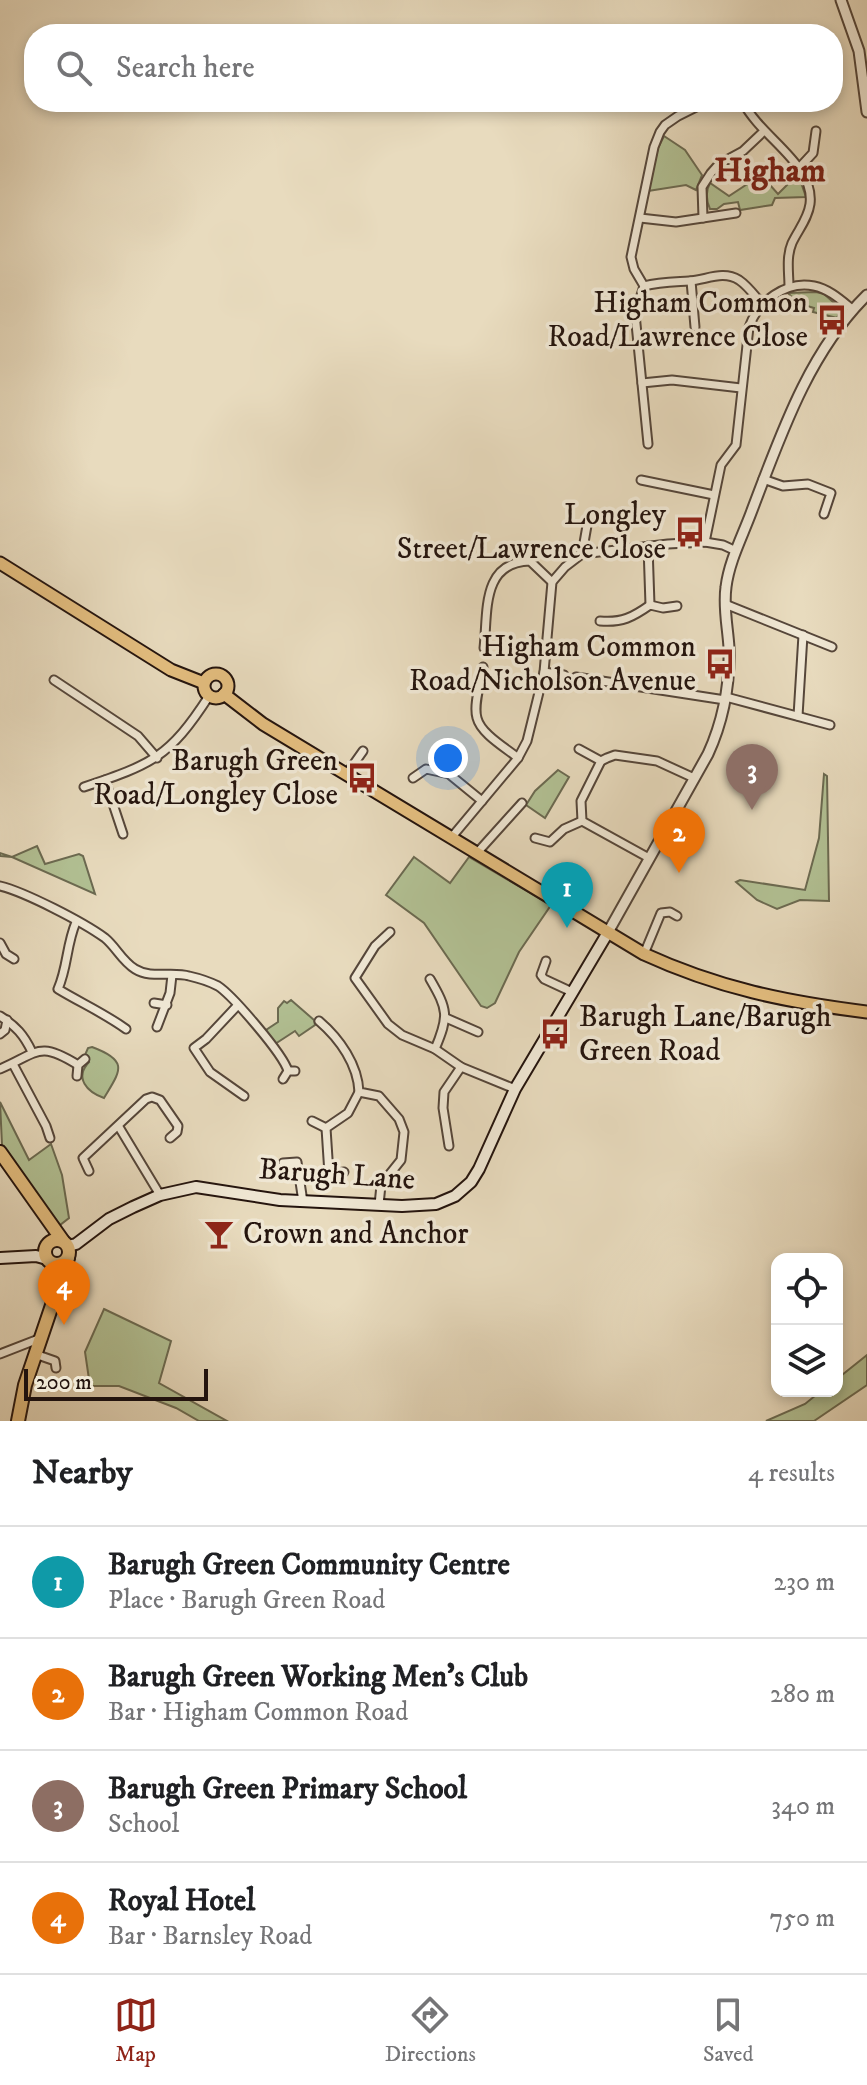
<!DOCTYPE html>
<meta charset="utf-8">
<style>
:root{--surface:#fff;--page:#f2f2f2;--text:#202124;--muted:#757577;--line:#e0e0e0;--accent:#8f2418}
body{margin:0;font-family:"IM FELL DW Pica",serif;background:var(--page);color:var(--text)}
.controls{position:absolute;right:24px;bottom:24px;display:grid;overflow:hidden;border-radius:16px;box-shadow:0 4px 12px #0003}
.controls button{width:72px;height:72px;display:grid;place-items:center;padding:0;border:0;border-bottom:2px solid var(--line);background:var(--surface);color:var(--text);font:40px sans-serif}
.scale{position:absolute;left:24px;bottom:20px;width:184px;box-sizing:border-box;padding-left:8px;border:4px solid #24140e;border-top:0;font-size:22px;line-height:28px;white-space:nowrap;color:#24140e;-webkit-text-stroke:6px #f0e8d5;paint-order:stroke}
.you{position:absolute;left:448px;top:758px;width:28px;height:28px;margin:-20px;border:6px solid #fff;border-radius:50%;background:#1a73e8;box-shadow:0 0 0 12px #1a73e833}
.badge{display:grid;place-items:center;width:52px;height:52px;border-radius:50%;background:var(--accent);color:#fff;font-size:26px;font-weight:700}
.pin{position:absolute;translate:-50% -66px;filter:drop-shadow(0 2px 4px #0008)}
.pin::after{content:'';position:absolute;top:42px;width:28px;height:24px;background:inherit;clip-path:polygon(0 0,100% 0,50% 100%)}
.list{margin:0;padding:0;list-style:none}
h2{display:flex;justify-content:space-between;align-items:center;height:104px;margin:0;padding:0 32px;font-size:34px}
h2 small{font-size:26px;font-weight:400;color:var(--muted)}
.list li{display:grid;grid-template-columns:52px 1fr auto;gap:24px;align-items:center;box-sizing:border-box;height:112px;padding:0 32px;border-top:2px solid var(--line)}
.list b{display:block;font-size:30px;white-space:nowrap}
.list p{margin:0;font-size:26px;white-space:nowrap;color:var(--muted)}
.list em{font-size:26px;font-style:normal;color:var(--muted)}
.icon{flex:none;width:44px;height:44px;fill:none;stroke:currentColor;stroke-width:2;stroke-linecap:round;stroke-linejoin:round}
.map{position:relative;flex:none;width:867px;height:1421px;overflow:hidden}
.search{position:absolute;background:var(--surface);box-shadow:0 4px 12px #0003;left:24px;right:24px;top:24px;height:88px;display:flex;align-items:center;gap:20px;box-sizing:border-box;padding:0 28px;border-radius:32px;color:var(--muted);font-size:30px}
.sheet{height:552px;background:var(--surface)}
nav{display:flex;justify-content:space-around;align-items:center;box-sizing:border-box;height:112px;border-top:2px solid var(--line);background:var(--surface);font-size:22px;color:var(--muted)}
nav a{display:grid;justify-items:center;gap:4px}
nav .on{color:var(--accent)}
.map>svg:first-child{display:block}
.green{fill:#b2c194;stroke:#6b6a51;stroke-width:2}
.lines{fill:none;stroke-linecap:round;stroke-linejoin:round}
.minor-casing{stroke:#55463a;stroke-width:11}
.tertiary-casing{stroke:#55463a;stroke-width:13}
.secondary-casing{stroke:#24140e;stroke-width:14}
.primary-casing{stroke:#24140e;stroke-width:15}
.trunk-casing{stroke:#24140e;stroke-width:16}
.minor{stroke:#f0e8d5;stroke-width:7}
.tertiary{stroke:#f0e8d5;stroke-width:9}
.secondary{stroke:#f0e8d5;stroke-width:10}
.primary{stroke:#e4be7f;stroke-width:11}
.trunk{stroke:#e4be7f;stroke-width:12}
.labels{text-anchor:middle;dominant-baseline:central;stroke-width:7;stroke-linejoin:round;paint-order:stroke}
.poi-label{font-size:30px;fill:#24140e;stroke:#f0e8d5;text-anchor:end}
.street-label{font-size:30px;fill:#24140e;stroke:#f0e8d5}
.quarter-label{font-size:34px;font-weight:bold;fill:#7a1f14;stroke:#f0e8d5}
</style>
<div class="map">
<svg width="867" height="1421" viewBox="0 0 867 1421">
<rect width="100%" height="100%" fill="#e8dbbe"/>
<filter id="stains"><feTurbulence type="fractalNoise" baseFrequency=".0025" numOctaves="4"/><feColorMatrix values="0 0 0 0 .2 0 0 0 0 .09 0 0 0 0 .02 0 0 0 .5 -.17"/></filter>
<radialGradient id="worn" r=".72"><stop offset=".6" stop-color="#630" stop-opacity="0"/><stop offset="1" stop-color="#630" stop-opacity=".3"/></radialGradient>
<g class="green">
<polygon points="664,136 685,150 702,175 696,190 686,185 648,191 658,148"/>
<path d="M798,174L806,197L775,198L772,205L740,210L738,202L724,204L717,209H710C706,200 705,192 710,183L729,196L761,175L778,194Z"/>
<polygon points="816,292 824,294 841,309 837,318 813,312 814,308 797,303 788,293"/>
<polygon points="558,770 569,777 545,818 526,805 535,791"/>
<polygon points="824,774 827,776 829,901 800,900 777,909 757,900 736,882 740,880 805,890 819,838"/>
<polygon points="37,846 45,864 79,854 83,856 95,894 12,857 0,856 0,853 12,857"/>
<polygon points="414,857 450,883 469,857 551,905 519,952 495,1003 487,1008 481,1006 424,923 386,895"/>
<polygon points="291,1000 314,1020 315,1025 299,1036 295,1031 275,1044 263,1032 278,1022 278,1008 284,1001 287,1003"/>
<path d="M92,1047C130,1061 120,1071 104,1098C87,1092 74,1078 89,1062L85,1055L88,1048Z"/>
<polygon points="0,1102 29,1160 51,1144 62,1175 69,1218 60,1225 15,1170 2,1145"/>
<polygon points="104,1309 171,1341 159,1383 227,1421 199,1421 176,1408 119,1386 90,1386 85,1352"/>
<polygon points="867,1355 867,1385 814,1421 766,1421 805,1404 821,1391 837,1391 837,1379"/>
</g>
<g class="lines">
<g class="minor-casing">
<g id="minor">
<path d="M743,102C761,138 815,164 810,204C808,219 798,230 792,243C786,257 789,273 789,287"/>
<polyline points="800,167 813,153 816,131"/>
<polyline points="640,218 676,222 736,213"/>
<polyline points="703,218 702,187 711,173 719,164 743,151 763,132"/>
<polyline points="691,281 695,327"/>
<polyline points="644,286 634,269 631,257 654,147 660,132 665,125 678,116 706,102"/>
<polyline points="642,383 672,380 741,388"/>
<path d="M648,444L635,314L644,286C659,282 673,282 689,281C706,280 723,270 739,280C748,286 755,296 762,304"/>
<polyline points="763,479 783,486 808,484 831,493 824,514"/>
<polyline points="641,480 714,495"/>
<path d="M705,542L721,465L736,445L749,327C758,302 786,280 814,286C829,289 841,300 852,309"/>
<polyline points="648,546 650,605"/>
<polyline points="582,554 588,520"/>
<polyline points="725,604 832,647"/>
<path d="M600,621C622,623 633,617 650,605L663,608L677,606"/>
<path d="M484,648C488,612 481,562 530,561L552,582"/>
<path d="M483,667C481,682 473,704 477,718C481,734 506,748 518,758"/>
<polyline points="544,672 564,675"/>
<polyline points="576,677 725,700"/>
<polyline points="54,680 138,736 157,758"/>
<polyline points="726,697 830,725"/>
<polyline points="798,716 803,635"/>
<polyline points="579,749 601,761"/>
<polyline points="346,775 363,751"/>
<polyline points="413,778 426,769 449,774 482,801"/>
<polyline points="105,780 123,834"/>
<path d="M84,787C152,764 169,758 209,696"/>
<polyline points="451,838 518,758 527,741 544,672 552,582 565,567 582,554 668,544 705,542 723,545 736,551"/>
<polyline points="535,838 550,842 564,829 582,821"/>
<polyline points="476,854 522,803"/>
<polyline points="649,858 582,821 581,801 601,761 607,758 615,755 657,761 694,778"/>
<path d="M0,886C25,892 83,922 105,938C116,947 122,961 135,969C151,979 172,971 189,976C198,978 210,982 218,986C233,996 283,1054 288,1071"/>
<path d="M76,922C66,946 68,966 58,989C81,1003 104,1013 126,1029"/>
<polyline points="390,932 375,946 355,978 388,1024 402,1035 435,1049 461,1067 515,1089"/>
<polyline points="0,943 6,954 14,959"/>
<polyline points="644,954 661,913 670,912 677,916"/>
<polyline points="546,961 541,975 544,979 572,992"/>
<path d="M430,979C448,1010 449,1016 435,1049"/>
<polyline points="154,1003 167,1005"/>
<polyline points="237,1006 206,1039 194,1048 210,1072 244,1096"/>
<path d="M0,1016C16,1026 24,1035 32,1052"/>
<polyline points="446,1018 478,1032"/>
<path d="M319,1021C340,1039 358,1065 359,1092L379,1096L399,1119L404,1132L401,1160L381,1185L379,1205"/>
<polyline points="157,1027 170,993 172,975"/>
<polyline points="0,1034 5,1030 7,1020"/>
<polyline points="13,1064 46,1126 50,1138"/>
<path d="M0,1069C38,1053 38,1040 78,1065"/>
<polyline points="77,1076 78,1065 85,1059"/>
<polyline points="283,1079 288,1071 295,1071"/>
<polyline points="312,1121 326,1128"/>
<polyline points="119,1127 160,1195"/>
<polyline points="449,1146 443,1108 444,1092 461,1067"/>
<polyline points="283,1163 297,1162 303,1202"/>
<polyline points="89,1171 83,1158 146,1099 152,1097 160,1100 178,1126 177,1132 170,1138"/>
<polyline points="344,1172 329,1174 326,1128 348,1113 359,1092"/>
<polyline points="0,1354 41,1338"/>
<polyline points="35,1354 55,1361 56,1368"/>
</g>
</g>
<g class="tertiary-casing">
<g id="tertiary">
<polyline points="841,0 859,51 867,112"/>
<path d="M607,934L708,754C723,721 730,685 729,648C728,628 723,608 726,587C729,562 742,537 751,513C780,437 808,353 867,295"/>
</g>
</g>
<g class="secondary-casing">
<g id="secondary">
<polyline points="68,1246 76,1244 109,1219 133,1207 160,1195 196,1187 280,1200 402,1206 436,1204 455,1196 471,1182 479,1169 515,1089 607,934"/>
<polyline points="0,1258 36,1256 47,1259"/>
</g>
</g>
<g class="primary-casing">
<g id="primary">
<polyline points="0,563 171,670 204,683"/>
<circle cx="216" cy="686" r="12"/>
<path d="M224,694L263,724L644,954C718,988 786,1002 867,1012"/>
</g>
</g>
<g class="trunk-casing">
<g id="trunk">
<polyline points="0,1152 63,1241"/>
<circle cx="57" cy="1252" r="12"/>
<polyline points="18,1421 25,1385 68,1258"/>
</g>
</g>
<use href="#minor" class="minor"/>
<use href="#tertiary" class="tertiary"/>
<use href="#secondary" class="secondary"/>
<use href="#primary" class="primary"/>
<use href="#trunk" class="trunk"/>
</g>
<defs>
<g id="bus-bare" transform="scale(2.4)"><path d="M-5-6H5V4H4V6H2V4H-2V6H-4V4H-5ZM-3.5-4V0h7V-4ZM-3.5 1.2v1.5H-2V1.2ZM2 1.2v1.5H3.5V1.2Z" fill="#8f2418" stroke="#f0e8d5" stroke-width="2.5" paint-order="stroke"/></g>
<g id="bar-bare" transform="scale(2.4)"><path d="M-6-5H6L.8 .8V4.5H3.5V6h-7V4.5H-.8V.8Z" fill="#8f2418" stroke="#f0e8d5" stroke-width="2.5" paint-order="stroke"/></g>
</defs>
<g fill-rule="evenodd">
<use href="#bus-bare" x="832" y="320"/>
<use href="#bus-bare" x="690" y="532"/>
<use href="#bus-bare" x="720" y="664"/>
<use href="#bus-bare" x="362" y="778"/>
<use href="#bus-bare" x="555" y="1034"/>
<use href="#bar-bare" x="219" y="1234"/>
</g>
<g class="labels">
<g class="poi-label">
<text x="808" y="303">Higham Common<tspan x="808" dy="34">Road/Lawrence Close</tspan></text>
<text x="666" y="515">Longley<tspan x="666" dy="34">Street/Lawrence Close</tspan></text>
<text x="696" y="647">Higham Common<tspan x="696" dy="34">Road/Nicholson Avenue</tspan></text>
<text x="338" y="761">Barugh Green<tspan x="338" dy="34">Road/Longley Close</tspan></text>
<text x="579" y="1017" text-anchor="start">Barugh Lane/Barugh<tspan x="579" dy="34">Green Road</tspan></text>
<text x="243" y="1234" text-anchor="start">Crown and Anchor</text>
</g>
<g class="street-label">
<text transform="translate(337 1175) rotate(4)">Barugh Lane</text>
</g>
<g class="quarter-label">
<text x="770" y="171">Higham</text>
</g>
</g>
<rect width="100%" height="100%" filter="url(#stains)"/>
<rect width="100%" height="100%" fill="url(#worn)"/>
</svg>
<div class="controls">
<button><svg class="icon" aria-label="locate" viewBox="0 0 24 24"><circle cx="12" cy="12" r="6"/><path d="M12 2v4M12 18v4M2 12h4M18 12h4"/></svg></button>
<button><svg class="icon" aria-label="layers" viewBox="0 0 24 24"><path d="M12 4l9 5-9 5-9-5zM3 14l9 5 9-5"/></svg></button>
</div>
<div class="scale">200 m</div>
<div class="you"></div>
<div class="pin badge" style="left:567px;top:928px;background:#0f9aa8">1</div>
<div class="pin badge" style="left:679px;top:873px;background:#e8710a">2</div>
<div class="pin badge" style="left:752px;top:810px;background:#8d6e63">3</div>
<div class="pin badge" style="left:64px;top:1325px;background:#e8710a">4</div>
<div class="search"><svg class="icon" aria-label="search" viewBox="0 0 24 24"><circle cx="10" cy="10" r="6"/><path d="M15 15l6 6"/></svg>Search here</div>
</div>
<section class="sheet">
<h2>Nearby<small>4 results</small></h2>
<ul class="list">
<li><span class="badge" style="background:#0f9aa8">1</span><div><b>Barugh Green Community Centre</b><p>Place · Barugh Green Road</p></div><em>230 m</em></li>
<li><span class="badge" style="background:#e8710a">2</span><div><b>Barugh Green Working Men's Club</b><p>Bar · Higham Common Road</p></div><em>280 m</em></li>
<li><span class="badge" style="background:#8d6e63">3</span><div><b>Barugh Green Primary School</b><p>School</p></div><em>340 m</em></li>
<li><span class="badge" style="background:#e8710a">4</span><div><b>Royal Hotel</b><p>Bar · Barnsley Road</p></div><em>750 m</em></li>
</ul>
</section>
<nav>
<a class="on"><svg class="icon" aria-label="map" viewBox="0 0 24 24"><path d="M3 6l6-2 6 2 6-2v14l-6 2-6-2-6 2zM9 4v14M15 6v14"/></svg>Map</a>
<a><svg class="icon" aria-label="directions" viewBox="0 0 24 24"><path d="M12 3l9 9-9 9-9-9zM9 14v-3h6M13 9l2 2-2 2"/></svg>Directions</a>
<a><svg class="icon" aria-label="saved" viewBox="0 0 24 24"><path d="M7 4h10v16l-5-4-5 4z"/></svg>Saved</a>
</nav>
